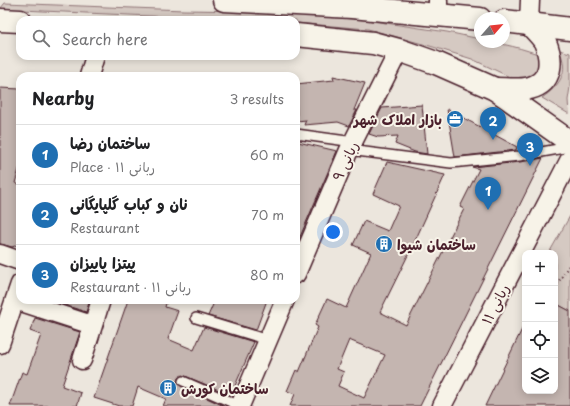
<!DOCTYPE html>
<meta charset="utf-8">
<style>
:root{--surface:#fff;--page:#f2f2f2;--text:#202124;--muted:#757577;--line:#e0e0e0;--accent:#1f6fb2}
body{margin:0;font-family:"Playpen Sans","Playpen Sans Arabic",sans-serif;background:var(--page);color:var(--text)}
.controls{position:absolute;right:12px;bottom:12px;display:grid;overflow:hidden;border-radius:8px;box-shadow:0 2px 10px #0003}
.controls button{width:36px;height:36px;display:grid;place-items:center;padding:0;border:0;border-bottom:1px solid var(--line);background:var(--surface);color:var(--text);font:20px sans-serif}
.compass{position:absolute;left:474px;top:12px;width:36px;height:36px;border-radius:50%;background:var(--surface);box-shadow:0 2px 10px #0003;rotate:62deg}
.you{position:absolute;left:333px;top:232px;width:14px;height:14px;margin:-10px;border:3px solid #fff;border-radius:50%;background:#1a73e8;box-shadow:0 0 0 6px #1a73e833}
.badge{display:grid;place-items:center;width:26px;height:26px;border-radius:50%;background:var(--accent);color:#fff;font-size:13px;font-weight:700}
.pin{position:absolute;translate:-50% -33px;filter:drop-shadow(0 1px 2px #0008)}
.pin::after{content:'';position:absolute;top:21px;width:14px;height:12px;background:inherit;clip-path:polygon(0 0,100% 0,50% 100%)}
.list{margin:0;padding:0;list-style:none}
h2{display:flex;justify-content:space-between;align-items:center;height:52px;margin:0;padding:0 16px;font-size:17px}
h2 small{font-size:13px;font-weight:400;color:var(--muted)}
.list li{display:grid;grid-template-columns:26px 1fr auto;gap:12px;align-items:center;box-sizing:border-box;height:60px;padding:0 16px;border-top:1px solid var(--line)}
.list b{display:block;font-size:15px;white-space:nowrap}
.list p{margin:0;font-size:13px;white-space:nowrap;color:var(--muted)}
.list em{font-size:13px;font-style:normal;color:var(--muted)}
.icon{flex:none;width:22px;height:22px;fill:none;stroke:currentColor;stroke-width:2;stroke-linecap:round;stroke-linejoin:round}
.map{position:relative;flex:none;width:570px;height:406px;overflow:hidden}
.search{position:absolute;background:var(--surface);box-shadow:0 2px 10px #0003;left:16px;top:16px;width:284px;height:44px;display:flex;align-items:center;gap:10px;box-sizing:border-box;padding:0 14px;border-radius:12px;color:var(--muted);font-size:15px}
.panel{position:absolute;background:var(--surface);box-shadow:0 2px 10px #0003;left:16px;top:72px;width:284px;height:232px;border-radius:12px}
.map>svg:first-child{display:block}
.green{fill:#d5c9c2;stroke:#907476}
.building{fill:#c4b5b0;stroke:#4a1f2b;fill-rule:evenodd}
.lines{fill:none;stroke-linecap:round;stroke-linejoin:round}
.lane-casing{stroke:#4a1f2b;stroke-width:12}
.street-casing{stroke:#4a1f2b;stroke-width:21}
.secondary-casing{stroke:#4a1f2b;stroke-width:25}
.path{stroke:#4a1f2b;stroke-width:2.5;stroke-dasharray:1 3;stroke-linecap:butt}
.lane{stroke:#f7f3e8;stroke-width:9}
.street{stroke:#f7f3e8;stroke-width:18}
.secondary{stroke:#f7f3e8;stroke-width:22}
.labels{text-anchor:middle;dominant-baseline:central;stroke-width:4;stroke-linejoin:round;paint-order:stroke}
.poi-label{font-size:14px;font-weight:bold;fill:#4a1f2b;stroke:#f7f3e8;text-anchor:start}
.street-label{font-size:14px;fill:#4a1f2b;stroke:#f7f3e8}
</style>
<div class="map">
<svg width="570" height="406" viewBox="0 0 570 406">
<rect width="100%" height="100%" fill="#ece6dd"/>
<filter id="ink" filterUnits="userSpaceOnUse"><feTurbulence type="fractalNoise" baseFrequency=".025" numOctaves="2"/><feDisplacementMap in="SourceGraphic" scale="8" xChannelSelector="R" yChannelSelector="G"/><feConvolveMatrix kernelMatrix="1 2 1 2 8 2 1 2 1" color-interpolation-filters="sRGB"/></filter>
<g filter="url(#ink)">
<g class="green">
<path d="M5,3L184,10L251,11L365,20L447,32L480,39V42C502,42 523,49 544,56L534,78L516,80L472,59L430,46L368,29L296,23V20H236L0,9Z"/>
<path d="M559,50L570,53V87L568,100L569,114L542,98C560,85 570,72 559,50Z"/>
<polygon points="570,216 570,311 555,303 555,253 549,253"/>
</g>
<g class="building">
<polygon points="333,76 365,83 354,110 357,110 349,126 338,122 304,125 306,120 297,121 296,84 334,80"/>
<polygon points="0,88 20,89 20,166 15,183 20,185 20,244 12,247 0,244"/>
<polygon points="422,105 427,154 415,152 395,144 398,136 378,137 369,134 382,108"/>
<polygon points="447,109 517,147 516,150 455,157"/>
<polygon points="298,142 337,151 296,246 296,149"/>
<path d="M543,158L420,406H290L295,394L287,391L296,370L299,372L318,327L315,325L327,299L346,308L371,253L353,245L364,221L388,231L399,206L373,194L387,162L445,175L414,243L380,312L406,325L464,209L460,207L479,169L472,167L520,162ZM349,340L385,355L364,398L338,386L344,372L337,369Z"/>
<polygon points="49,300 90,300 86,312"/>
<polygon points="128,300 167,300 165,307 178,311 168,339 194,350 204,327 254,342 231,395 185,376 182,375 178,378 177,382 181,386 224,406 163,406 166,399 138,387 132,406 119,406 94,398"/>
<polygon points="215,300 267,300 256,330 208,316"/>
<polygon points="555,303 570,311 570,406 485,406 525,323 525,391 555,391"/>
<polygon points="35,318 80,332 62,386 81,393 77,406 10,406 22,372 27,374 41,335 30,331"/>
</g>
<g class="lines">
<g class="lane-casing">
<g id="lane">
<polyline points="296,134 354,142"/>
<polyline points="349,150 451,163 519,156 570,147"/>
<polyline points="196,318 268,340"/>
<polyline points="183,381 240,406"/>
</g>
</g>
<g class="street-casing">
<g id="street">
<polyline points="438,15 438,0"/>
<polyline points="529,23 530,0"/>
<polyline points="89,76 95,56"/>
<polyline points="0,254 20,261"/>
<polyline points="296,274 349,150 399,50"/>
<polyline points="15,300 92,325"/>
<polyline points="0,344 20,284"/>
<polyline points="82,360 101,300"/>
<polyline points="240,406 285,300"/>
<polyline points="442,406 570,159"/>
</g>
</g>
<g class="secondary-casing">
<g id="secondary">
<polyline points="224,0 352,7 480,19"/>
<polyline points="0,20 20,21"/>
<polyline points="504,21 570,29"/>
<polyline points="296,35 373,43 399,50 436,63 495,89 570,142"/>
<path d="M495,89C506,89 519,91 530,88C552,82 553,61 545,42C542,36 534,29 529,23"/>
</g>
</g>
<polyline class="path" points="555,287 570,264"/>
<use href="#lane" class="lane"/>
<use href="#street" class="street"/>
<use href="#secondary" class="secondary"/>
</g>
</g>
<defs>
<g id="office-disc" transform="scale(0.9)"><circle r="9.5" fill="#1f6fb2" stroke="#f7f3e8"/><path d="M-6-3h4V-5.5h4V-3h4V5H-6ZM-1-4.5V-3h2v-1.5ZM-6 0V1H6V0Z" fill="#fff"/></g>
<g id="building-disc" transform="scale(0.9)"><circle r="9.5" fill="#1f6fb2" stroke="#f7f3e8"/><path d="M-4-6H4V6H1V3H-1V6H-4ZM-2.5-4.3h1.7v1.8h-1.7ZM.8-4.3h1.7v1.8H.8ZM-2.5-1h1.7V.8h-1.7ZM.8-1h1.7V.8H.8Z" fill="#fff"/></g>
</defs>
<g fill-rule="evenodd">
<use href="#office-disc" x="455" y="119"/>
<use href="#building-disc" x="384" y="244"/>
<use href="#building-disc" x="168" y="388"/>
</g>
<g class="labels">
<g class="poi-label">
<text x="442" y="119" text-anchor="end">بازار املاک شهر</text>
<text x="397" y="244">ساختمان شیوا</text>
<text x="181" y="388">ساختمان کورش</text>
</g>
<g class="street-label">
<text transform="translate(345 161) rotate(-65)">ربانی ۹</text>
<text transform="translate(495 304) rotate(-63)">ربانی ۱۱</text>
</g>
</g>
</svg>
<div class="controls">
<button>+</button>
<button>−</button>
<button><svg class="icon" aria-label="locate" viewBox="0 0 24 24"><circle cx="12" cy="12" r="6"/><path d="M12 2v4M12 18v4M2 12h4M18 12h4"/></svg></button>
<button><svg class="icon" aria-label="layers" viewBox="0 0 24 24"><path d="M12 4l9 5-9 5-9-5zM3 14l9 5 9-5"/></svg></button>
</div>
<svg class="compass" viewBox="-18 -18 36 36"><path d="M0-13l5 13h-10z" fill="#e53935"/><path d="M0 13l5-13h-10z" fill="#757577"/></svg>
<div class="you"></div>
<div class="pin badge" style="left:488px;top:210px">1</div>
<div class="pin badge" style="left:493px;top:140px">2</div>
<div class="pin badge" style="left:530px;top:166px">3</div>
<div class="search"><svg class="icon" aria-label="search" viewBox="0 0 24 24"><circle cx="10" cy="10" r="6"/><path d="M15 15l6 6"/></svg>Search here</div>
<section class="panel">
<h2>Nearby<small>3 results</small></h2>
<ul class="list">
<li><span class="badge">1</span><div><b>ساختمان رضا</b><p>Place · ربانی ۱۱</p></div><em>60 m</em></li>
<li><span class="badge">2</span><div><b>نان و کباب گلپایگانی</b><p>Restaurant</p></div><em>70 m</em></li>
<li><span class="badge">3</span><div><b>پیتزا پاییزان</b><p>Restaurant · ربانی ۱۱</p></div><em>80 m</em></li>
</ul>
</section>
</div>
